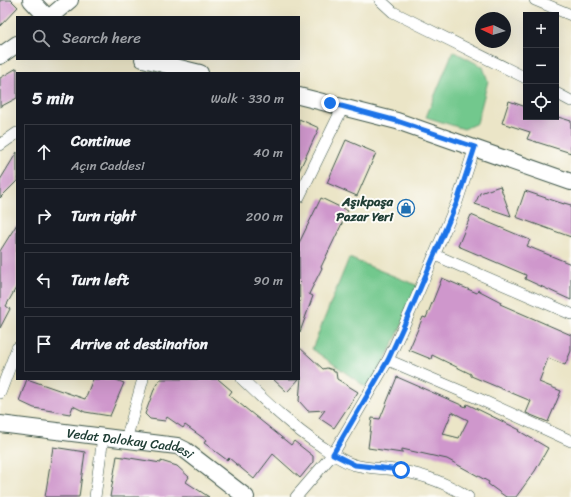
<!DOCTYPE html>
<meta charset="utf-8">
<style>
:root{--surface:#171b24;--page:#20242c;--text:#f1f3f6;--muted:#9ea1a6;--line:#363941}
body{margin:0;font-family:Sriracha,sans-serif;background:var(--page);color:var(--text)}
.controls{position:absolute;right:12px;top:12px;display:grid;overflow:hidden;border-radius:0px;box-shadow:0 4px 16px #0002}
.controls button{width:36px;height:36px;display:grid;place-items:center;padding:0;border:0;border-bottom:1px solid var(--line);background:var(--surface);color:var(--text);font:20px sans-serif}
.compass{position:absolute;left:475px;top:12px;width:36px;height:36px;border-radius:50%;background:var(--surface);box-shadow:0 4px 16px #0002;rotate:274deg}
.stop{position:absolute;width:12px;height:12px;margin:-9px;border:3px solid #1a73e8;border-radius:50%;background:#fff}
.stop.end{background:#1a73e8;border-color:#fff;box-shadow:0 1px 4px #0008}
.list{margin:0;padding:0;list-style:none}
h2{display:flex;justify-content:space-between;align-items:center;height:52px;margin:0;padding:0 16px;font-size:17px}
h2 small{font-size:13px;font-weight:400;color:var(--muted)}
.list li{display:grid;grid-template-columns:26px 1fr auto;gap:12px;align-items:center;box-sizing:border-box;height:56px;margin:0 8px 8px;padding:0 8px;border:1px solid var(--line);border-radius:0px}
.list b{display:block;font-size:15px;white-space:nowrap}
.list p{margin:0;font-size:13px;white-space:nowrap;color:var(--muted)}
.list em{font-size:13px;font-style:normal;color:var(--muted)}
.icon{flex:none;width:22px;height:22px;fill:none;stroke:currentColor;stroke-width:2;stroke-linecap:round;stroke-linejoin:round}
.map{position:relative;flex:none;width:571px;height:497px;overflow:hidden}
.search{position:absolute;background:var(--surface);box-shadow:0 4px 16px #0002;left:16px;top:16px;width:284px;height:44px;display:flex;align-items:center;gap:10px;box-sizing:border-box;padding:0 14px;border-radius:0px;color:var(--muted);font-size:15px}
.panel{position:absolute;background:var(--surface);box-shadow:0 4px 16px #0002;left:16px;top:72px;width:284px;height:308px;border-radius:0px}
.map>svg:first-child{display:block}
.green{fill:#72c88d;stroke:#488260}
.building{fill:#cf97cc;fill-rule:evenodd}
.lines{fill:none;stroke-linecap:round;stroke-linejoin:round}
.street-casing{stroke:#3e564a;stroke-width:12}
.secondary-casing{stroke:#3e564a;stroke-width:18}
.street{stroke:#fff;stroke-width:11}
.secondary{stroke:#fff;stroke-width:16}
.route{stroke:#1a73e8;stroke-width:5}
.labels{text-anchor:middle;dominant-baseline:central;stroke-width:4;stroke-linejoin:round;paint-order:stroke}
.poi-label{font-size:13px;font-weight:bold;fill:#1f3d34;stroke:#fdfcf7;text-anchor:end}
.street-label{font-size:13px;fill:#1f3d34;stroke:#fdfcf7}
</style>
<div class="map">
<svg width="571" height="497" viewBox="0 0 571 497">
<rect width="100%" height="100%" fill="#fdfcf7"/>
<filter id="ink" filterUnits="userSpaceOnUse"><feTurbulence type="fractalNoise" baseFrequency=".025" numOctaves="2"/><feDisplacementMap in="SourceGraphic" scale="8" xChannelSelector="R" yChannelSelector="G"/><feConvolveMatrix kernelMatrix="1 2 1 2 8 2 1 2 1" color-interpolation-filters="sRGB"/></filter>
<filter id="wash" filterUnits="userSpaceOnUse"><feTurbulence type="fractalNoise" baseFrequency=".012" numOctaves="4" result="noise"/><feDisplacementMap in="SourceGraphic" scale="16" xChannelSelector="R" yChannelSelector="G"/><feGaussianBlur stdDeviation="0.9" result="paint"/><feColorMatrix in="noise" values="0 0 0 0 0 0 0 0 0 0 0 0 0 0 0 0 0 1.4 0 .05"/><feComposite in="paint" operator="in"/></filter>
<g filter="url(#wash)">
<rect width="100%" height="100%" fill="#ebe5c7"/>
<g class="green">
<polygon points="453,51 483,67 488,81 477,123 464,129 426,117"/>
<polygon points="349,258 421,287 370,390 312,349"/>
</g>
<g id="blocks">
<g class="building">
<polygon points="0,0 11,0 18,7 0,26"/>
<polygon points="17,68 17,98 0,107 0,78"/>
<polygon points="509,101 526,107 526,117 558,117 571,121 571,153 527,139 530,132 502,123"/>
<polygon points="299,119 319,128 299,171"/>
<polygon points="346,140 376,153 357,196 327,183"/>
<polygon points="17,152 17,181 0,198 0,180"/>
<polygon points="500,186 511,216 475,204 480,193"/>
<polygon points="525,191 564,204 564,203 571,205 571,237 516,217"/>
<polygon points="321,198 348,211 321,267 322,268 309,294 313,296 300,332 299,243"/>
<polygon points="471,215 530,240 527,246 571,264 571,300 525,279 526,275 458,246"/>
<polygon points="17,224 17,286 6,306 10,309 0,328 0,251"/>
<polygon points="442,278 477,293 478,290 501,302 500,304 571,335 571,351 565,365 548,358 539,382 561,391 548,422 526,413 531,401 471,376 471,374 432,355 431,359 409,350 423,317 426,318"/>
<polygon points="299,347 323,369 327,368 333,370 334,372 336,372 337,379 358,392 334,428 319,418 325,410 308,411 299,401 301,377 287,392 273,379 299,379"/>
<path d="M397,377L466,407L467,404L520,430L519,431L548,448L535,471L516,497H506L488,484L489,482L447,459L402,449V453L368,448L372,418L380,419ZM452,412L468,420L459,438L443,434Z"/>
<polygon points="27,379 85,399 93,379 114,379 124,383 110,416 85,412 73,406 70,414 34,408 19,401"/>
<polygon points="160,379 218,379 232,391 229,395 291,445 294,441 313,456 313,462 300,478 273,454 254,479 229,458 227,460 204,443 206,440 185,425 183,428 167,417 165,421 150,419 145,414 155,387"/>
<polygon points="53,447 85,452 79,497 45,497"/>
<polygon points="117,456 161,463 161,461 177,466 189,477 186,482 209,497 110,497"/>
</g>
</g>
</g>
<g filter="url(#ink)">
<use href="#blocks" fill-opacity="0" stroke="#3e564a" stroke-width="1"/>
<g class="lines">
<g class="street-casing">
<g id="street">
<polyline points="380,0 393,12 526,78"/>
<polyline points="535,0 571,15"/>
<polyline points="556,93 571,101"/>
<polyline points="0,145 17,133"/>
<polyline points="299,197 343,107"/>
<polyline points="435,255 571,314"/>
<polyline points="388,360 477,398 571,441"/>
<path d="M242,379C267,403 292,427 321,446C331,453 343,462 355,465C370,469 386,468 401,471C425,475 448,484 468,497"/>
<polyline points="0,393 17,348"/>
<polyline points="126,440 143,379"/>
<polyline points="95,497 103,437"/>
<polyline points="296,497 333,454 388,360 410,312 457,202 475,147"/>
</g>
</g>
<g class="secondary-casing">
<g id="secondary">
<polyline points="31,0 47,17"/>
<polyline points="50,17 70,0"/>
<polyline points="0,56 17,44"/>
<polyline points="143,59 200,73"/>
<polyline points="299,96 397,121 571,182"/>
<path id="s1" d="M0,424L177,446L185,450L246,497"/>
</g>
</g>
<use href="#street" class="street"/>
<use href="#secondary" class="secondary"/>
</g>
</g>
<g class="lines" filter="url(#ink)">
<polyline class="route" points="330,103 397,121 475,147 457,202 410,312 388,360 333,454 355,465 401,470"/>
</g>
<defs>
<g id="shop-ring" transform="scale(0.9)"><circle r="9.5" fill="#fdfcf7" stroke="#1f6fb2" stroke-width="1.5"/><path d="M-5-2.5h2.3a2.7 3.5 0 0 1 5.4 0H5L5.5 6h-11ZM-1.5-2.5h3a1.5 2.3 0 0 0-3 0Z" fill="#1f6fb2"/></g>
</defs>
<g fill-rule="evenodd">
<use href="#shop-ring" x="406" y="208"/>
</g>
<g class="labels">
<g class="poi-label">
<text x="393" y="201">Aşıkpaşa<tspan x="393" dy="15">Pazar Yeri</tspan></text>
</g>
<g class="street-label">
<text stroke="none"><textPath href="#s1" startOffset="132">Vedat Dalokay Caddesi</textPath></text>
</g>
</g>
</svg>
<div class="controls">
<button>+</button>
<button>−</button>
<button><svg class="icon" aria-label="locate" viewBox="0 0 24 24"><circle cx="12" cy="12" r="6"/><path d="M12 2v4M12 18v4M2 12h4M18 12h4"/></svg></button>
</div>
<svg class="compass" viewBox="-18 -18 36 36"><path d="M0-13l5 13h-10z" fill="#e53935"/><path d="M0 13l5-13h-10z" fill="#9ea1a6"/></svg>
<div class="stop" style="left:401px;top:470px"></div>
<div class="stop end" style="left:330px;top:103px"></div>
<div class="search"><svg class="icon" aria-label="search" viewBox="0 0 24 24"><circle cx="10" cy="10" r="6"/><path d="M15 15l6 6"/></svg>Search here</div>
<section class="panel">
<h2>5 min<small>Walk · 330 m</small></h2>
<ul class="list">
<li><svg class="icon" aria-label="ahead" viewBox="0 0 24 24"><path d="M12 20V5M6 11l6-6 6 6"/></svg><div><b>Continue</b><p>Açın Caddesi</p></div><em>40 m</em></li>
<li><svg class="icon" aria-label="right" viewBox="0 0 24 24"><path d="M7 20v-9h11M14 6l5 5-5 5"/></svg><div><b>Turn right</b></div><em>200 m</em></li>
<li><svg class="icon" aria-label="left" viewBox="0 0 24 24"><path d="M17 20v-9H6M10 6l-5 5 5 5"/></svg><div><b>Turn left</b></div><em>90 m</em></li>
<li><svg class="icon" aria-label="arrive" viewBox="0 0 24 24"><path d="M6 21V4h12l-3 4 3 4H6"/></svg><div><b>Arrive at destination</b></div></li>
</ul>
</section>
</div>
